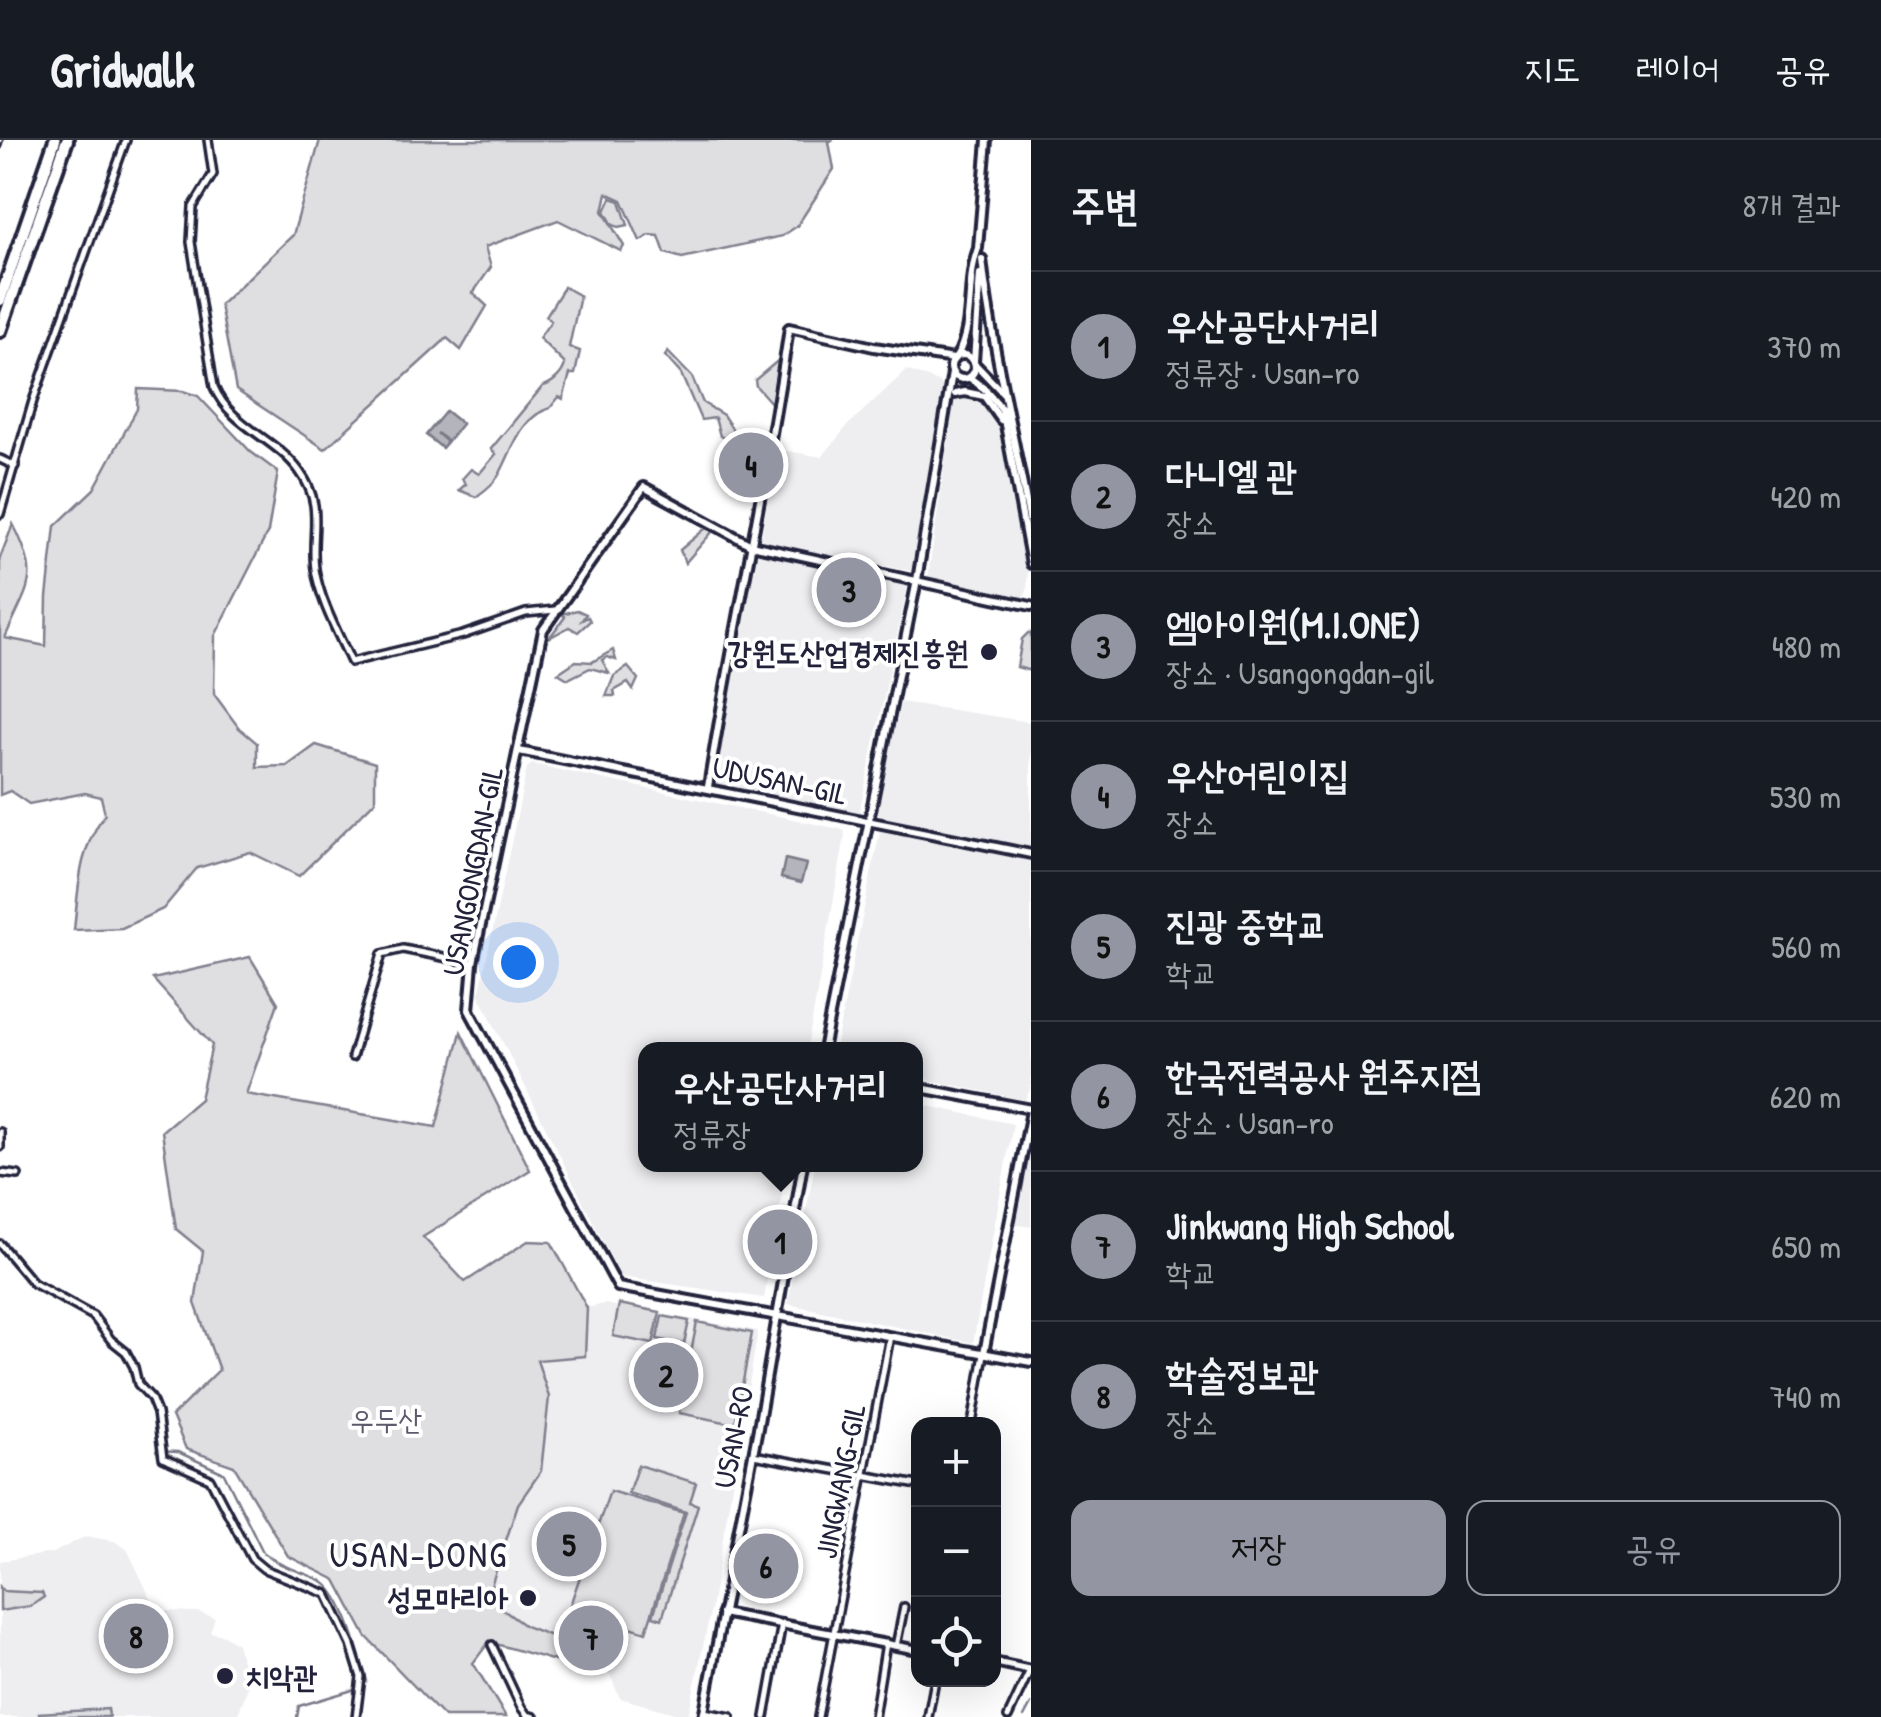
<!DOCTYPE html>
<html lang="ko">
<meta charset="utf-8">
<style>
:root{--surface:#171b24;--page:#242831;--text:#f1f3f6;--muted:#9ea1a6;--line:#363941;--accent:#9495a2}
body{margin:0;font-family:"Patrick Hand","Poor Story",sans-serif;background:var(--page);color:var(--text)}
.controls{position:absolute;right:30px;bottom:30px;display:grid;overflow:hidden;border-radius:20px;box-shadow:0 10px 40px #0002}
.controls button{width:90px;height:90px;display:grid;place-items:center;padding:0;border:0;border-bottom:2px solid var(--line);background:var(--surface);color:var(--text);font:50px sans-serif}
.you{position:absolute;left:518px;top:822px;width:35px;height:35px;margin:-25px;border:8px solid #fff;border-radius:50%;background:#1a73e8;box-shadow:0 0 0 15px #1a73e833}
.badge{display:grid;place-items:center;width:65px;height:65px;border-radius:50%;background:var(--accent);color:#111;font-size:32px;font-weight:700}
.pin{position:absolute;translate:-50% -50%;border:5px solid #fff;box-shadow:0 2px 10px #0006}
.popup{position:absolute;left:638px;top:902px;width:285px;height:130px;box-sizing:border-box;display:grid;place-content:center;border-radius:20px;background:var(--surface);filter:drop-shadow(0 2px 8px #0005);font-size:32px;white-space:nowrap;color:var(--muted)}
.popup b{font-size:38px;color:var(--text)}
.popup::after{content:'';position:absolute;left:50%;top:100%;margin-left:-20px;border:20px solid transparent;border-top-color:var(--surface)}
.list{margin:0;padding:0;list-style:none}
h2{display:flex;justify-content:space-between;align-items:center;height:130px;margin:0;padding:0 40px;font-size:42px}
h2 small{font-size:32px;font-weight:400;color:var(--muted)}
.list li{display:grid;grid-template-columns:65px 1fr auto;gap:30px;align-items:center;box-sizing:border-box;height:150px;padding:0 40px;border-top:2px solid var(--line)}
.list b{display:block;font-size:38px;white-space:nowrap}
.list p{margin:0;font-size:32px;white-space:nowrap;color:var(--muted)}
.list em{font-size:32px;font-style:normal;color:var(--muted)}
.actions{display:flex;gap:20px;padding:30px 40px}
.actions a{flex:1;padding:22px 0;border:2px solid var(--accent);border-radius:20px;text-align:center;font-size:35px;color:var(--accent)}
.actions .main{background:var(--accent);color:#111}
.icon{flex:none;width:55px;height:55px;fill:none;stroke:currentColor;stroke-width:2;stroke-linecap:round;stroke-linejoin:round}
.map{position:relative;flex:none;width:1031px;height:1577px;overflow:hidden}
header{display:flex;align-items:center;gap:60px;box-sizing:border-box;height:140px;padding:0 50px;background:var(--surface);border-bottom:2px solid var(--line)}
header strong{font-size:48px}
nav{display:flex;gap:55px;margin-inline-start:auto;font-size:35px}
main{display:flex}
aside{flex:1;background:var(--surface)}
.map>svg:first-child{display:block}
.built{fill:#eeeef1}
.green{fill:#dfdfe2;stroke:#80808e;stroke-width:2.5}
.water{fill:#b4b4bc;stroke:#7a7a88;stroke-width:2.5}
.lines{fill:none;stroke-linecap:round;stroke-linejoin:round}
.stream{stroke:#7a7a88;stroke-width:2.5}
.minor-casing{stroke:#22223b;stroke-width:12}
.tertiary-casing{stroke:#22223b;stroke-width:14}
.motorway-casing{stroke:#22223b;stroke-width:18}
.minor{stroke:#fff;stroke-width:5}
.tertiary{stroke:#fff;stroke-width:6}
.motorway{stroke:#fff;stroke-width:10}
.rail{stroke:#22223b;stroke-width:2.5;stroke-dasharray:15 8;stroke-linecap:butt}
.poi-dot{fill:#22223b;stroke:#fff;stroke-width:4}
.labels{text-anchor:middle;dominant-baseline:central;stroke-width:8;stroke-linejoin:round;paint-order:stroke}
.poi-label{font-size:30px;font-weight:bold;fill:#22223b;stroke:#fff;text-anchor:end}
.street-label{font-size:30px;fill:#22223b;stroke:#fff}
.park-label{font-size:30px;fill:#5b5b6d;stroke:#fff}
.quarter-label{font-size:35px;letter-spacing:2.5px;fill:#22223b;stroke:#fff}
</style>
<header>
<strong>Gridwalk</strong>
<nav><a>지도</a><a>레이어</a><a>공유</a></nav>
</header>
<main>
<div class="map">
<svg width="1031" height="1577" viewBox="0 0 1031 1577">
<rect width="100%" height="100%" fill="#fff"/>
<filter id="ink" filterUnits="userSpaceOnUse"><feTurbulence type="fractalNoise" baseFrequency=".01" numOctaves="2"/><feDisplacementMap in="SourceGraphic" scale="20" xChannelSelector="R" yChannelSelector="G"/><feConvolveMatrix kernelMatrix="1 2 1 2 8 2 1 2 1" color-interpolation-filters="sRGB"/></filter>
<g filter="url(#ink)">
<g class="built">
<polygon points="907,230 941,243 945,260 911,431 761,401 776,309 822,317 848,285"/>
<polygon points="959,258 979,258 990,266 996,279 1028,427 1027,451 1024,457 928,437 954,263"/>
<polygon points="758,414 908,444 859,674 716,644 733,527"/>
<polygon points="901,562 1031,582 1031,709 886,680 876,671"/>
<polygon points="532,624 844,690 845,696 807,909 645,910 645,1024 787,1025 764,1158 621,1137 479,855 527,628"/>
<polygon points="880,691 1031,718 1031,948 1025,960 915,937 915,910 835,909"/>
<polygon points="915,963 1013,984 973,1203 788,1164 815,1025 915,1024"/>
<polygon points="1031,989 1031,1087 1013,1084"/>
<polygon points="604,1164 758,1191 712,1464 688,1577 620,1558 610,1535 588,1513 525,1486 487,1458 518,1364 541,1331 537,1219 585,1216 587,1168"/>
<polygon points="86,1396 114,1401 127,1409 151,1459 159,1468 166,1471 198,1472 215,1478 210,1492 224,1495 237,1504 249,1544 237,1577 0,1577 0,1421 53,1413"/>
</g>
<g class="green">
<polygon points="320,0 832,0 829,2 834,29 797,86 782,96 682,118 665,113 659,96 650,95 640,101 622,60 607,53 603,71 624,106 621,111 558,80 485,107 491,127 473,153 487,166 461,210 447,198 325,309 236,250 220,165 293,95"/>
<polygon points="611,58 620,61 628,85 619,87 613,85 605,71"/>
<path d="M564,147L580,156L569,207L580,211L575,234H570L563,259L559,257L550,268C519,278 513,310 499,335C494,344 484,351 476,357L459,350L466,344L462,339L471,329L479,334L496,314L491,309L543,246C552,244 563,234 565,224L539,198L551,181L546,176Z"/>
<polygon points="668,212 692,237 703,263 723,275 737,296 756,303 766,301 764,309 744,306 741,314 736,305 720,296 715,278 701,280 681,234 665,216"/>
<polygon points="781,218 773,265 756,246 755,240"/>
<path d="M138,249L183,251L198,256L251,312L278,332L268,392L215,496L214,554L239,588L257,603V627L287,626L316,605L375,623V661L299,736L250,712L197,728L163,769L122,788L74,790C79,746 78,711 105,674L101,657L85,653L29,664L10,651L0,655V418L13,384C42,440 28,444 5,498L46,506L47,457L55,386L94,349L137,269Z"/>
<polygon points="706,388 713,391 685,423 680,410"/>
<polygon points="577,470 586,474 582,480 588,477 590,481 578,492 569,487 549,498 565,477 562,474"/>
<polygon points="1028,493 1031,493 1031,531 1017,527 1022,499"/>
<polygon points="613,510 616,520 607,517 602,520 609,533 590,528 568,539 558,533 576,521 592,522"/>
<polygon points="628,527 638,539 633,550 628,543 614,551 615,556 606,556 614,536"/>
<polygon points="250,817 278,863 246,954 436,987 461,892 530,1030 423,1097 465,1142 528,1101 551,1102 587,1168 585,1216 537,1220 549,1257 541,1331 518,1364 487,1458 525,1486 564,1501 555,1521 489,1502 473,1523 506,1577 444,1577 366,1496 336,1440 288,1416 234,1326 186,1309 172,1276 219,1230 195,1163 203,1111 176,1089 162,991 200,959 212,905 153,839"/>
<polygon points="619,1164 660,1172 653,1204 613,1196"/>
<polygon points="662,1176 689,1181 684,1204 657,1199"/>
<polygon points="697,1182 752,1193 735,1284 679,1273"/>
<polygon points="638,1325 696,1343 690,1362 698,1365 662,1479 653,1476 686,1372 628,1353"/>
<polygon points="610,1351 684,1373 646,1492 569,1468"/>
<polygon points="0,1447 3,1451 42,1453 44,1457 31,1466 0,1471"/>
<polygon points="108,1569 109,1577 40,1577 39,1573"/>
</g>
<g class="water">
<polygon points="446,271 462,284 448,301 437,293 447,302 442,308 426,295"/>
<polygon points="785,719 806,724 801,743 781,738"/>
</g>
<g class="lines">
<g class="stream">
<path d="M156,1311L178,1312L224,1333L263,1412C280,1428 300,1430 320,1440C345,1453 359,1515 367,1541L363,1545"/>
<polyline points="297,1577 299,1566 356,1549"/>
<polyline points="1024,1577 1031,1564"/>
</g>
<g class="minor-casing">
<g id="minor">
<path d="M208,0L213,34L193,67L191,102L214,247C231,287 276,298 300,332C325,367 310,392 315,429C320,461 338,493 351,522L463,495L526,473L555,470"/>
<polyline points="0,319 15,326"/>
<polyline points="0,374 33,261 126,0"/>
<polyline points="352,917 382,814 403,809 473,823"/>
<polyline points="0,992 0,1007"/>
<polyline points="0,1033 18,1035"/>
<polyline points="0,1104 33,1143 93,1176 111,1200 126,1212 134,1227 138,1244 151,1258 157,1273 163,1318 210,1339 252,1419 264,1429 327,1454 351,1505 361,1537 356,1577"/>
<polyline points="972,1284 984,1214"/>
<polyline points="753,1315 918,1345"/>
<polyline points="492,1505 521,1567 527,1575 534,1577"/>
<polyline points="896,1506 904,1467"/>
<polyline points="704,1572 731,1577"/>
<polyline points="765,1577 782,1483"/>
<polyline points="818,1577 890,1196"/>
<polyline points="874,1577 886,1503"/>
<polyline points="928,1577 935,1540"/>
<polyline points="1008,1577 1030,1530"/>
</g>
</g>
<g class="tertiary-casing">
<g id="tertiary">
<path d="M982,119C992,209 1015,298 1031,388"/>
<circle cx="963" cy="227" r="12"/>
<path d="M957,216C975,183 965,143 978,108L987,0"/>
<polyline points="974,221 980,134"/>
<polyline points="977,226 1003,253"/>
<polyline points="970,238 986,250 1002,269 1031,424"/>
<polyline points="955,254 965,252 984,256 1001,280"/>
<polyline points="1031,466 751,405 644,347 543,490 473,823 469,870 618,1147 1031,1222"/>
<polyline points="519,611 1031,714"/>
<path d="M708,647C732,493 767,342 789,188L874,207L954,219"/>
<polyline points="823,910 917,440 952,233"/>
<polyline points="915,947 1031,969"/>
<polyline points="984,1213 1031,971"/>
<polyline points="722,1473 918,1510"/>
<polyline points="994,1522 1031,1530"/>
<polyline points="703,1577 758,1288 803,1024"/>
</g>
</g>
<g class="motorway-casing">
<g id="motorway">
<polyline points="0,160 55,0"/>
<polyline points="0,191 67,0"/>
</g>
</g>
<use href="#minor" class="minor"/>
<use href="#tertiary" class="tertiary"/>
<use href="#motorway" class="motorway"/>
<polyline class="rail" points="0,10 3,0"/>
</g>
</g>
<g class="poi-dot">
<circle cx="989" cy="512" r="10"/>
<circle cx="528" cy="1458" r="10"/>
<circle cx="225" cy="1536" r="10"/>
</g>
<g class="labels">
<g class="poi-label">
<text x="969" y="512">강원도산업경제진흥원</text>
<text x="508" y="1458">성모마리아</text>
<text x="245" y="1536" text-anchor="start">치악관</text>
</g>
<g class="street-label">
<text transform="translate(780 640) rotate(12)">UDUSAN-GIL</text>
<text transform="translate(472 731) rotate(-79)">USANGONGDAN-GIL</text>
<text transform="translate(733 1297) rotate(-79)">USAN-RO</text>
<text transform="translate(840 1341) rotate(-79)">JINGWANG-GIL</text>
</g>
<g class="park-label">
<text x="386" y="1279">우두산</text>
</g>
<g class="quarter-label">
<text x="419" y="1414">USAN-DONG</text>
</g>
</g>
</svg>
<div class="controls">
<button>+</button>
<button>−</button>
<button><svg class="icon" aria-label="locate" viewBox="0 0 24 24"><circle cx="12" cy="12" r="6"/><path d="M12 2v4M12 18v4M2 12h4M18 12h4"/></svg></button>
</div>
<div class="you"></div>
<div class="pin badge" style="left:780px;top:1102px">1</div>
<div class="popup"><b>우산공단사거리</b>정류장</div>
<div class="pin badge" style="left:666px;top:1235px">2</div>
<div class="pin badge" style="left:849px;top:450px">3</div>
<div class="pin badge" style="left:751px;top:325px">4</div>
<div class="pin badge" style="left:569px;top:1404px">5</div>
<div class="pin badge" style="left:766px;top:1426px">6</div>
<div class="pin badge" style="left:591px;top:1498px">7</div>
<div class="pin badge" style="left:136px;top:1496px">8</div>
</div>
<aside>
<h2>주변<small>8개 결과</small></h2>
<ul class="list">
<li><span class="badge">1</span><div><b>우산공단사거리</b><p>정류장 · Usan-ro</p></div><em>370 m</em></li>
<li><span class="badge">2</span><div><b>다니엘 관</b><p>장소</p></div><em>420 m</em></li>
<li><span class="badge">3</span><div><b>엠아이원(M.I.ONE)</b><p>장소 · Usangongdan-gil</p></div><em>480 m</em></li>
<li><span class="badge">4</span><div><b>우산어린이집</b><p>장소</p></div><em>530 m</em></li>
<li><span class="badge">5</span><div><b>진광 중학교</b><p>학교</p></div><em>560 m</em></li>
<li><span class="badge">6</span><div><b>한국전력공사 원주지점</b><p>장소 · Usan-ro</p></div><em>620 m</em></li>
<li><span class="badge">7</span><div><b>Jinkwang High School</b><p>학교</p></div><em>650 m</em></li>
<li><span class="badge">8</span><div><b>학술정보관</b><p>장소</p></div><em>740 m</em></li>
</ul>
<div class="actions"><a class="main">저장</a><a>공유</a></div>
</aside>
</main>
